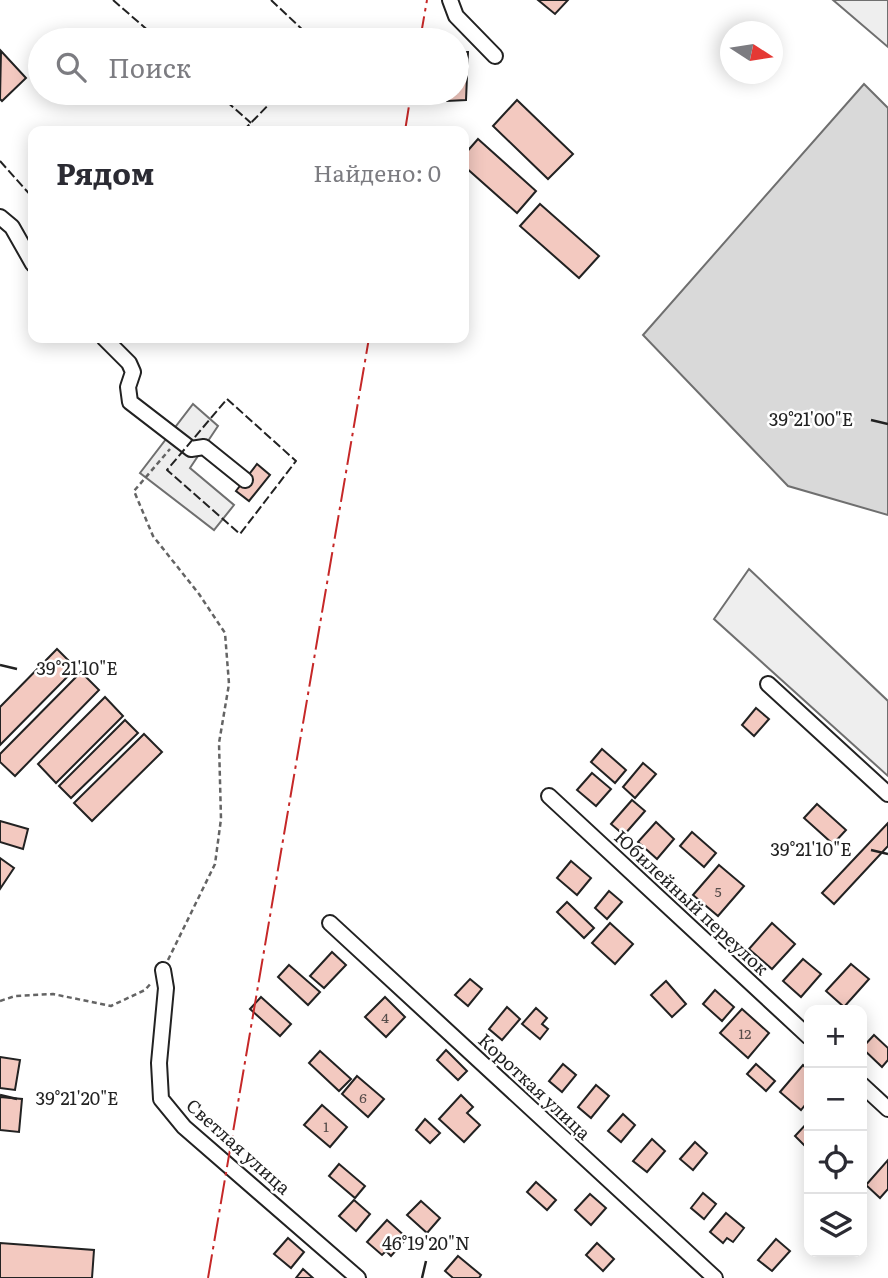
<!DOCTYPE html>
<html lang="ru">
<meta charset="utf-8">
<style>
:root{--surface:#fff;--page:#f2f2f3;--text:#2b2b33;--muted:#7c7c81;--line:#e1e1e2}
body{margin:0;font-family:Literata,serif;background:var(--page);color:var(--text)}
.controls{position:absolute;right:21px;bottom:21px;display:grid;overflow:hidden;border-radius:14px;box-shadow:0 4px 18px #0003}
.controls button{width:63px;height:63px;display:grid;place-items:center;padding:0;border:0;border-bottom:2px solid var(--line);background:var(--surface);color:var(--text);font:35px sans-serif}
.compass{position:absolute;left:720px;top:21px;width:63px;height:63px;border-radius:50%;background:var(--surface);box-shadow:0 4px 18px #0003;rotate:102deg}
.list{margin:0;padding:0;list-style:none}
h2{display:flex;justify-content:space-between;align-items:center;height:91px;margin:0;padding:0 28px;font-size:30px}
h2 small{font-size:23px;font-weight:400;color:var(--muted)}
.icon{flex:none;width:38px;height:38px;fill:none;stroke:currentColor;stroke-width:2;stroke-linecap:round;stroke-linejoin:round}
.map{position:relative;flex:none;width:888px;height:1278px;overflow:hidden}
.search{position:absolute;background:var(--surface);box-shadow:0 4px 18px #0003;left:28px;top:28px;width:441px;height:77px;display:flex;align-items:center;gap:18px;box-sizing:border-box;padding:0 24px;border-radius:38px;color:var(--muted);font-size:26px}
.panel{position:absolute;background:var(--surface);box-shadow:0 4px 18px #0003;left:28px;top:126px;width:441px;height:217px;border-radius:14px}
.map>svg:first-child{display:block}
.green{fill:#eee;stroke:#6f6f6f;stroke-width:2}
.water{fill:#d9d9d9;stroke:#6f6f6f;stroke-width:2}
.building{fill:#f3c9c0;stroke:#222;stroke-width:2}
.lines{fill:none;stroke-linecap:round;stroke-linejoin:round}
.minor-casing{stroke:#222;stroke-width:18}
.path{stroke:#646464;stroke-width:2.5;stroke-dasharray:5 3.5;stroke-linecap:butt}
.minor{stroke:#fff;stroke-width:14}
.fence{stroke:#222;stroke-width:2;stroke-dasharray:9 3.5;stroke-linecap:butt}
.power{stroke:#c62828;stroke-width:2;stroke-dasharray:24 5 3.5 5;stroke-linecap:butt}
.ticks{fill:none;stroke:#222;stroke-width:2.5}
.labels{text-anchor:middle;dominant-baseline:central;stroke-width:5;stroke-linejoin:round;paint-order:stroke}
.number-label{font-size:14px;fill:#564c4a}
.street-label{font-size:18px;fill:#222;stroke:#fff}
.ticks-label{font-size:18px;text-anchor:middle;fill:#222;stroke:#fff;stroke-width:5;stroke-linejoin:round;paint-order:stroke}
</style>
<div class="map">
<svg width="888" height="1278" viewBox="0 0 888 1278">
<rect width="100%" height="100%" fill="#fff"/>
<g class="green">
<polygon points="833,0 888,0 888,47"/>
<polygon points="193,404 218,426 190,468 234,505 214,530 140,473"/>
<polygon points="749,569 888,701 888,776 714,619"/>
</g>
<polygon class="water" points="864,84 888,108 888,515 788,486 643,335"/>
<g class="building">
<polygon points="538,0 568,0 555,14"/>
<polygon points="1,51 26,78 2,101 0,99"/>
<polygon points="457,52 468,52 466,100 447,101 447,93 457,93"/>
<polygon points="517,100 573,154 548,179 493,126"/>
<polygon points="478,139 536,191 517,213 464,166 464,155"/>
<polygon points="540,204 599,256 579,278 520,226"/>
<polygon points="257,464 270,475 249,501 236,491"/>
<polygon points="57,649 76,668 0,745 0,707"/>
<polygon points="81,672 99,690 15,776 0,762 0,754"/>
<polygon points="105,697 123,716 56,783 38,764"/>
<polygon points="756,708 769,719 754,736 742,725"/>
<polygon points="125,720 138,733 71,798 59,786"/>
<polygon points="144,734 162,752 92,821 74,803"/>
<polygon points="602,749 626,770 615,783 591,762"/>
<polygon points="643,763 656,774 635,798 623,787"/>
<polygon points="592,773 611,789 596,806 577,790"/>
<polygon points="632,800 645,811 624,835 611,824"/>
<polygon points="817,804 846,830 833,844 804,818"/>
<polygon points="0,821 28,829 23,849 0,842"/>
<polygon points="656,822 674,839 657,859 638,842"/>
<polygon points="888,823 888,846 834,904 822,893"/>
<polygon points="692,832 716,853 704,867 680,846"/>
<polygon points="0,858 14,868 0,889"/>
<polygon points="571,861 591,878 577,895 557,878"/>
<polygon points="719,865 744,886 718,916 693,895"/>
<polygon points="609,891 622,902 607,919 595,908"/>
<polygon points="567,902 594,928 584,938 557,912"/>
<polygon points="610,923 633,944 615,964 592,943"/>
<polygon points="772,923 795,944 772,969 749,949"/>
<polygon points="332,952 346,965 324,988 310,976"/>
<polygon points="803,959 821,974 801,997 783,981"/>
<polygon points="851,964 869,979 844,1007 826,991"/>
<polygon points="289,965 320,992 308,1005 278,977"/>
<polygon points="470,979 482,989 468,1006 455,995"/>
<polygon points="666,981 686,1004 672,1017 651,995"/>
<polygon points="715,990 734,1007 722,1021 703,1004"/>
<polygon points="261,997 291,1024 280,1036 250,1009"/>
<polygon points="385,997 405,1017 386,1037 365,1017"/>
<polygon points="507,1007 520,1019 502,1040 489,1029"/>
<polygon points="536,1008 547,1018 542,1024 548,1029 540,1039 522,1024"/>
<polygon points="742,1009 769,1033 748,1058 720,1033"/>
<polygon points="874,1035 888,1048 888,1060 882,1067 862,1048"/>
<polygon points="446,1050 467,1071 458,1080 437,1060"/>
<polygon points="320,1051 351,1079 339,1091 309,1063"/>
<polygon points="0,1057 20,1060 15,1090 0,1088"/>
<polygon points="563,1064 576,1075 562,1092 549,1081"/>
<polygon points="756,1064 775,1081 766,1091 747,1074"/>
<polygon points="803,1065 809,1071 809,1100 801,1110 780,1092"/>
<polygon points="357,1076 384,1099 368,1117 342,1094"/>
<polygon points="596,1085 609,1096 591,1118 578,1107"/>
<polygon points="461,1095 473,1107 467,1113 480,1125 464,1142 439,1119"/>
<polygon points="0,1097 22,1099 19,1132 0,1130"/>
<polygon points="322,1105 347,1127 330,1147 304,1125"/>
<polygon points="623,1114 635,1125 621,1142 608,1131"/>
<polygon points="425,1119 440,1133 430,1143 416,1130"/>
<polygon points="809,1121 809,1150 795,1136"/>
<polygon points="652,1139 665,1151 647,1172 633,1161"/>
<polygon points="695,1142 707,1153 693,1170 680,1159"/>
<polygon points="888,1160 888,1189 880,1198 866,1185"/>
<polygon points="339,1164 365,1186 355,1198 329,1176"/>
<polygon points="536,1182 556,1200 547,1210 527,1192"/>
<polygon points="703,1193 716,1204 704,1219 691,1208"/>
<polygon points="590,1194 606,1208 591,1225 575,1210"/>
<polygon points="354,1200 370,1214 356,1231 339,1216"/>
<polygon points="421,1201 440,1218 427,1233 407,1215"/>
<polygon points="726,1213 744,1228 733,1242 727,1238 723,1243 710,1232"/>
<polygon points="387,1220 407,1238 391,1256 386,1251 382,1255 367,1242"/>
<polygon points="288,1238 304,1252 291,1268 274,1254"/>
<polygon points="776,1239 790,1251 772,1271 758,1260"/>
<polygon points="0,1243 94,1250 92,1278 0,1278"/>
<polygon points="597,1243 614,1259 603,1271 586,1255"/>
<polygon points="458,1256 481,1275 479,1278 453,1278 445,1271"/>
<polygon points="303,1269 313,1278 296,1278"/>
</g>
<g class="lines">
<g class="minor-casing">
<g id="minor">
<polyline points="450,0 456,16 495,56"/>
<polyline points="0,217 12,227 33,264"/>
<polyline points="104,338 129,363 133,372 128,387 130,402 191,449 204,447 245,480"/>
<polyline points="768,684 888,794"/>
<polyline points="549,796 809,1037"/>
<polyline points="330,923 715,1278"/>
<polyline points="163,970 166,988 159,1063 161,1099 184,1127 358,1278"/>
<polyline points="862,1085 888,1109"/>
</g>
</g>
<g class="path">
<polyline points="168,960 215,864 221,819 219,743 229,684 225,633 199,594 153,536 134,491 170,449"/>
<polyline points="0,1001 15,996 53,994 111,1006 145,990 152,982"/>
</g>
<use href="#minor" class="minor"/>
<g class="fence">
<polyline points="113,0 159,40"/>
<polyline points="271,0 305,32 305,40"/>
<polyline points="217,93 251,123"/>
<polyline points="243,131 280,93"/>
<polyline points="0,161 33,198"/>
<polygon points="227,399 296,461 240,534 167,470"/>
</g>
<g class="power">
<polyline points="420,40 427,0"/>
<polyline points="405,131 411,93"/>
<polyline points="208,1278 369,338"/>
</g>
</g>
<path class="ticks" d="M871,420L888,424M0,665L17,669M871,850L888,854M0,1095L17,1099M422,1278L426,1261"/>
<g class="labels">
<g class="number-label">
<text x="718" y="891">5</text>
<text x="385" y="1017">4</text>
<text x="745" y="1033">12</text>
<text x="363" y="1097">6</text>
<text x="326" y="1126">1</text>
</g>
<g class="street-label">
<text transform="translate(692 902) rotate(43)">Юбилейный переулок</text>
<text transform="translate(535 1086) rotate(43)">Короткая улица</text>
<text transform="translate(239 1146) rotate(42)">Светлая улица</text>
</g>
</g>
<g class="ticks-label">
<text x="811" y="426">39°21'00"E</text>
<text x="77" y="675">39°21'10"E</text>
<text x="811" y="856">39°21'10"E</text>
<text x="77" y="1105">39°21'20"E</text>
<text x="426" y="1250">46°19'20"N</text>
</g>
</svg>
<div class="controls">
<button>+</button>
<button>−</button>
<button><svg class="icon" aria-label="locate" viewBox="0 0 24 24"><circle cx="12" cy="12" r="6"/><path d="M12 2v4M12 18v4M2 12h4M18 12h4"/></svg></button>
<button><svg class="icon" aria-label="layers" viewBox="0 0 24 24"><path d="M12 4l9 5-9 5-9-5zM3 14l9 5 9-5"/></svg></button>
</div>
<svg class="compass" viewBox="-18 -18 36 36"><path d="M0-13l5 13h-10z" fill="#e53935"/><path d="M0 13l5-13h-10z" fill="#7c7c81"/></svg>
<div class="search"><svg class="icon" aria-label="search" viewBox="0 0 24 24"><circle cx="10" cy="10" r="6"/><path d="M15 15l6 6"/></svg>Поиск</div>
<section class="panel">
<h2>Рядом<small>Найдено: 0</small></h2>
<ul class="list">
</ul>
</section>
</div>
